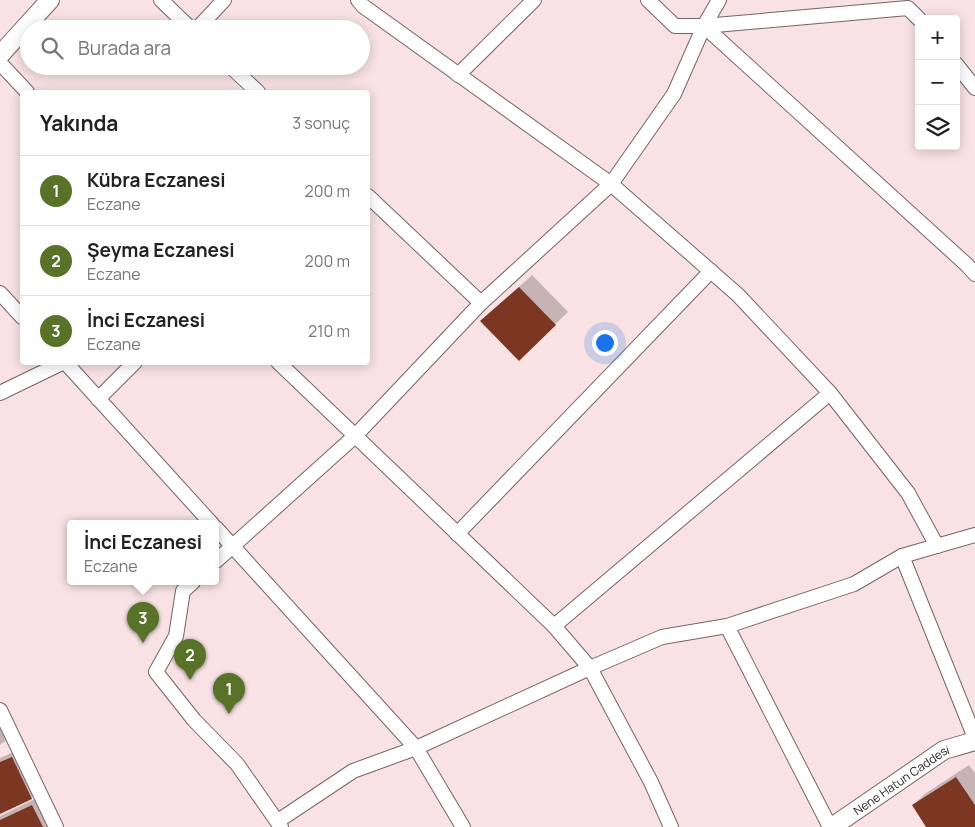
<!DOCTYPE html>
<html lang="tr">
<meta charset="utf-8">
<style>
:root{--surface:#fff;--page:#f6f6f6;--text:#222;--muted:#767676;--line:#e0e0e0;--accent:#587328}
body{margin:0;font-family:Manrope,sans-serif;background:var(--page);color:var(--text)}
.controls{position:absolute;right:15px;top:15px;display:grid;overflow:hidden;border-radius:5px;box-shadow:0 2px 12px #0003}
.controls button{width:45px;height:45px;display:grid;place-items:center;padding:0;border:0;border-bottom:1px solid var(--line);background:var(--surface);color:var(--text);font:25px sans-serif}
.you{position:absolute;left:604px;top:342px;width:18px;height:18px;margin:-12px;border:4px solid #fff;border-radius:50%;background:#1a73e8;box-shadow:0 0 0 8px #1a73e833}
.badge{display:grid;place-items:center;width:32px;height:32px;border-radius:50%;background:var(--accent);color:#fff;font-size:16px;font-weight:700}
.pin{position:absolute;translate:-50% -41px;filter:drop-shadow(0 1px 2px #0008)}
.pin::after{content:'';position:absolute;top:26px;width:18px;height:15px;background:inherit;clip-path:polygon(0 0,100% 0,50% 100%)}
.popup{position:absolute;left:67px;top:520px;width:152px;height:65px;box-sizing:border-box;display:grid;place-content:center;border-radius:5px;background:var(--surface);filter:drop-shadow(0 1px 4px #0005);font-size:16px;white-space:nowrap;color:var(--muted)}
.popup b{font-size:19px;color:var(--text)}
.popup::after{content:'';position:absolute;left:50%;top:100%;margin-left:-10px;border:10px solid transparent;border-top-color:var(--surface)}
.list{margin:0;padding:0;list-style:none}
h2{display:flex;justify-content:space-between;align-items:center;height:65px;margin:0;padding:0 20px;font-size:21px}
h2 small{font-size:16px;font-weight:400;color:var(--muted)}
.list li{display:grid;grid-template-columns:32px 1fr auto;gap:15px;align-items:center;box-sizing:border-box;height:70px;padding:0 20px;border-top:1px solid var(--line)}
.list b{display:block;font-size:19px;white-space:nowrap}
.list p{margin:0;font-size:16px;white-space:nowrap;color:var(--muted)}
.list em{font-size:16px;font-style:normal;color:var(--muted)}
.icon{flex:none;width:28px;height:28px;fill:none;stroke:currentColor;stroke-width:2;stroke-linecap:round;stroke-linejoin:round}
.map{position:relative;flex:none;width:975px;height:827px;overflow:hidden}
.search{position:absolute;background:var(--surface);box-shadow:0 2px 12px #0003;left:20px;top:20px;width:350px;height:55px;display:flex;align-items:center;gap:12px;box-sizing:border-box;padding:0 18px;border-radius:28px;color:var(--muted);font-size:19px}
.panel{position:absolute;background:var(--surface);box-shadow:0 2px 12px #0003;left:20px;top:90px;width:350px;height:275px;border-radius:5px}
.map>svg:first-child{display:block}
.shadow{fill:#0003}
.building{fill:#7c3722}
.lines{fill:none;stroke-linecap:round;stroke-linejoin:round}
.minor-casing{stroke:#776465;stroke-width:16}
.tertiary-casing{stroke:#776465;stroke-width:20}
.minor{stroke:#fff;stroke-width:14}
.tertiary{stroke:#fff;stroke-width:18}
.labels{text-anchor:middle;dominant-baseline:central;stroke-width:5;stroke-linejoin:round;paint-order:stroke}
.street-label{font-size:12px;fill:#2e2626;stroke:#f8e2e3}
</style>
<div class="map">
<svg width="975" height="827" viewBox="0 0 975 827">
<rect width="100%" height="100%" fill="#f8e2e3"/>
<g class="shadow">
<polygon points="532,275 568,312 519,359 495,309"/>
<polygon points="0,716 9,738 0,745"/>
<polygon points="22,748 41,788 32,797 0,813 0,758"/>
<polygon points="969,765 975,773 975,827 928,827 913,805 926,793"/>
<polygon points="41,796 57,827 0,827 0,816"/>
</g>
<g class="building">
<polygon points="519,287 556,325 519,361 480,321"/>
<polygon points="12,757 32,799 0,814 0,762"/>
<polygon points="956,777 975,805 975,827 926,827 912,805"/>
<polygon points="32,805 43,827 0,827 0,820"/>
</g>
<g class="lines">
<g class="minor-casing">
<g id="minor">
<polyline points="161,0 191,29"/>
<polyline points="358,0 363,6 611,184 738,295 830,393 908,493 937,546"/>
<polyline points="648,0 675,26 704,26 908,8 919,19"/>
<polyline points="704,26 967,265 975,274"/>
<polyline points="197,29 224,0"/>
<polyline points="0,63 27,92"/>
<polyline points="956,64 975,88"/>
<polyline points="230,66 258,92"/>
<polyline points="458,75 534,0"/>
<polyline points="368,196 481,303"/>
<polyline points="0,293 22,317"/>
<polyline points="65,362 212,524"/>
<polyline points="278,362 554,626 590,668 651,782 671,827"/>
<polyline points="0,393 64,362"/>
<polyline points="98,399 135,362"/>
<polyline points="216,528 416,748 463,827"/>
<polyline points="457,534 711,271"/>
<polyline points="902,556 975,738"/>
<polyline points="216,561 355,436 481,303 611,184 674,94 704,26 719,0"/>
<polyline points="193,582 183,591 176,636 156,672 194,720 237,764 281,827"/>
<polyline points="554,626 830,393"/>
<polyline points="727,626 830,827"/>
<polyline points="0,710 56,827"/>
<polyline points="278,821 353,771 416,748 590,668 662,637 727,626 854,584 902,556 975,535"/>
</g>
</g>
<g class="tertiary-casing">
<g id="tertiary">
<polyline points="0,55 50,0"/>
<path id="s1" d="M832,827L944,750L975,741"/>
</g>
</g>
<use href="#minor" class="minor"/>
<use href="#tertiary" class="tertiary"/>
</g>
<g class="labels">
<g class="street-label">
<text stroke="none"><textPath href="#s1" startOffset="84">Nene Hatun Caddesi</textPath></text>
</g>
</g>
</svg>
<div class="controls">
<button>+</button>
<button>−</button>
<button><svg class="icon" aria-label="layers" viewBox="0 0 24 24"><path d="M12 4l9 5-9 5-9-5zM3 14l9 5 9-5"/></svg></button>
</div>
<div class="you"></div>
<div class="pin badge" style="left:229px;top:714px">1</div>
<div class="pin badge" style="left:190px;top:680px">2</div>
<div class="pin badge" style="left:143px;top:643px">3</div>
<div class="popup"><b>İnci Eczanesi</b>Eczane</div>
<div class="search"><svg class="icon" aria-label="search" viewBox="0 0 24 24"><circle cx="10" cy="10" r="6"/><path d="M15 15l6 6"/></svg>Burada ara</div>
<section class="panel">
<h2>Yakında<small>3 sonuç</small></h2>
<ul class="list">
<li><span class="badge">1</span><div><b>Kübra Eczanesi</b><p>Eczane</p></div><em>200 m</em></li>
<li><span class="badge">2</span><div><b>Şeyma Eczanesi</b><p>Eczane</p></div><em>200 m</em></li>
<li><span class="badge">3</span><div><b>İnci Eczanesi</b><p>Eczane</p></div><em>210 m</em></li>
</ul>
</section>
</div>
